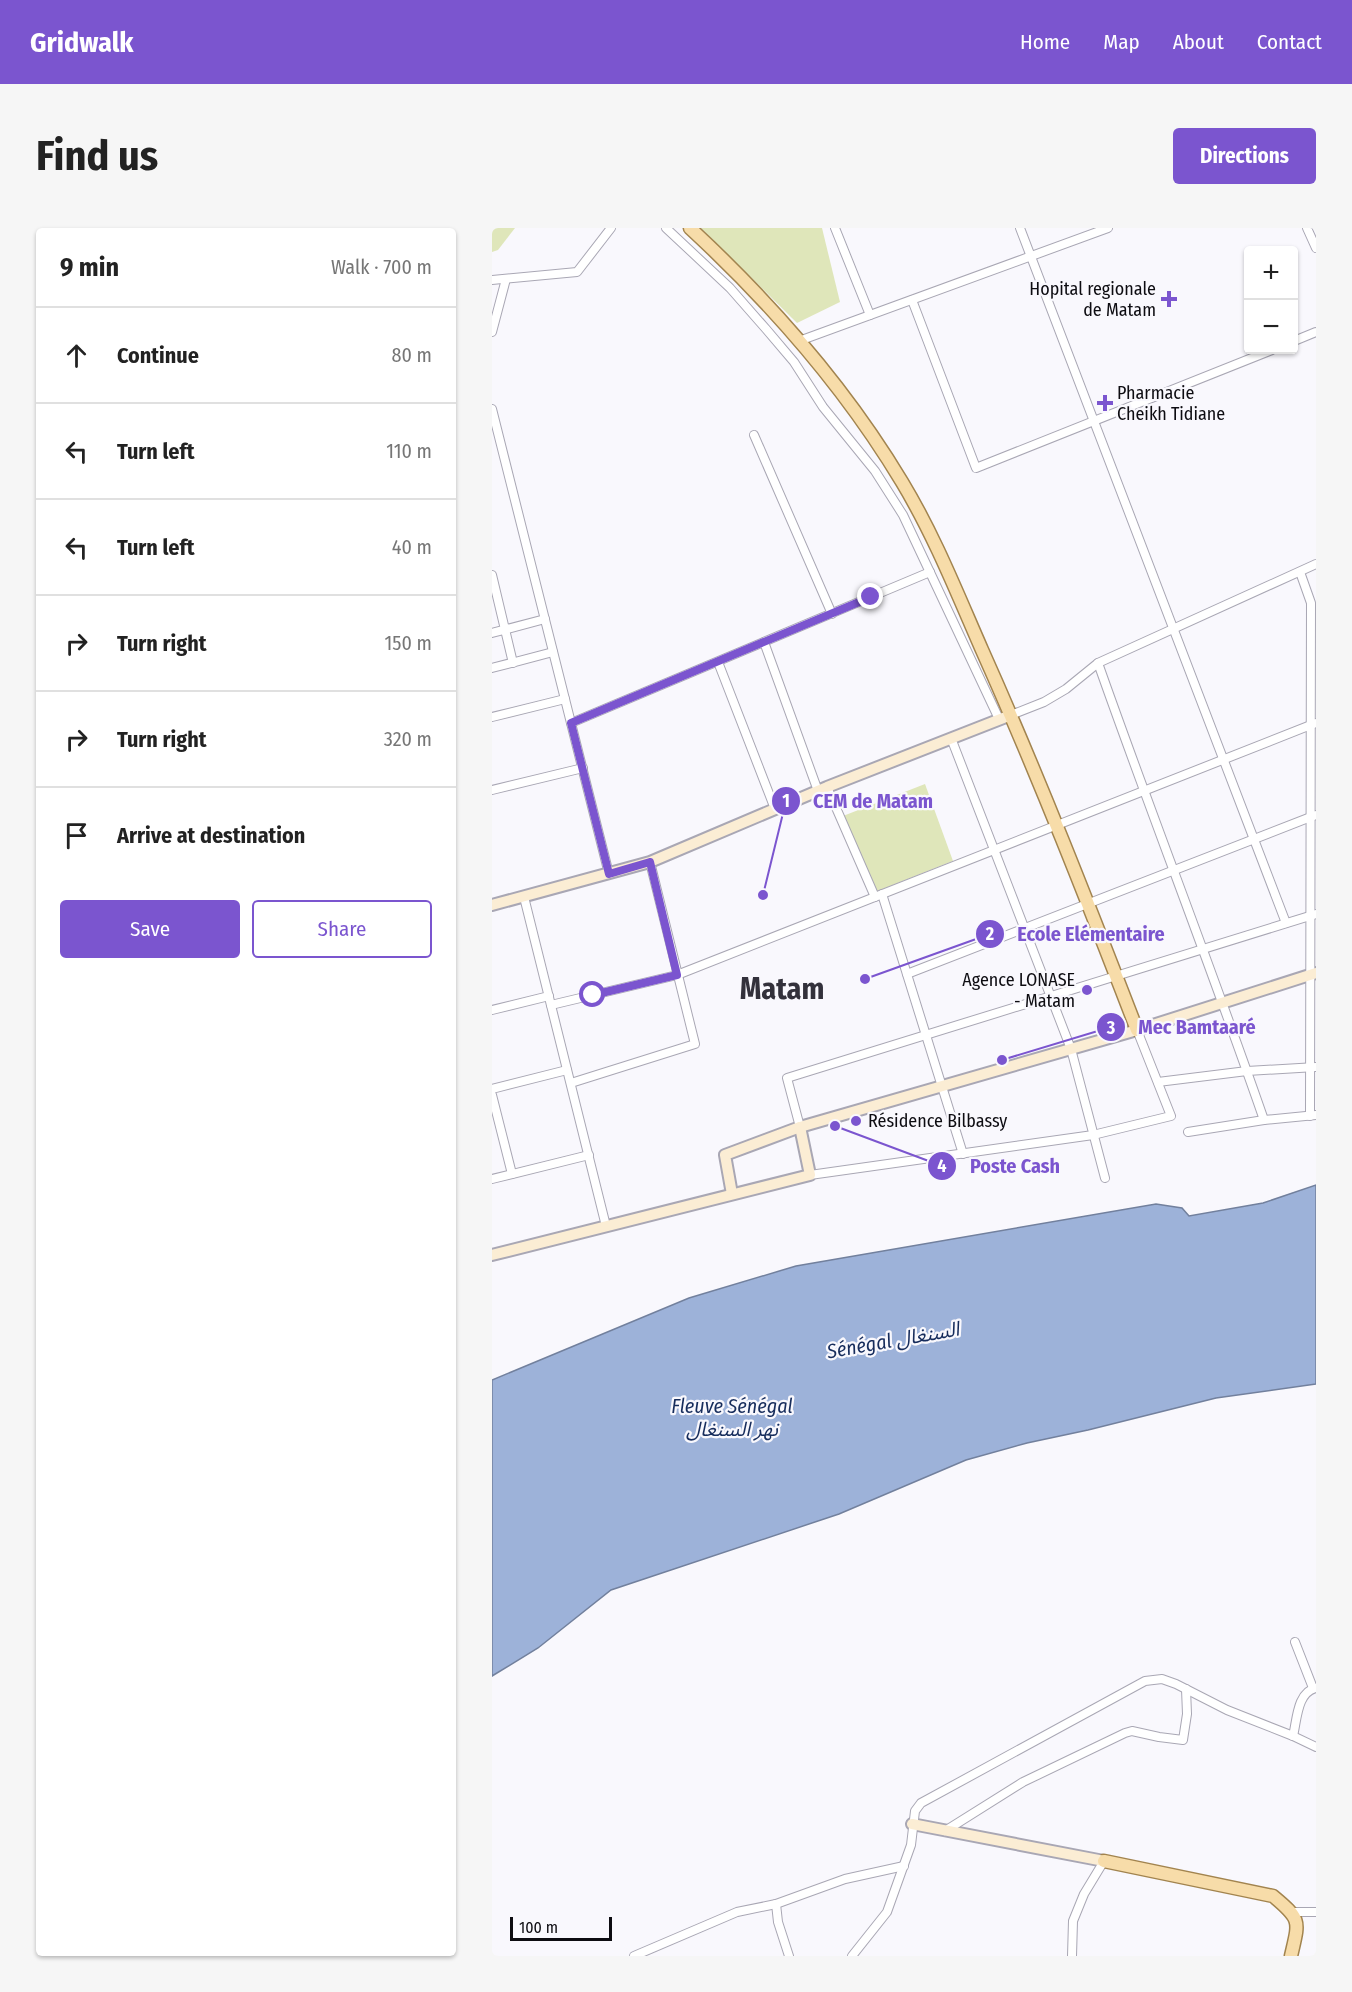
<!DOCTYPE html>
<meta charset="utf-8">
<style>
:root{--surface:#fff;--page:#f6f6f6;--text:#222;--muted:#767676;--line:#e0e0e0;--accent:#7b55cf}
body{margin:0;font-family:"Fira Sans Condensed","Noto Sans Arabic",sans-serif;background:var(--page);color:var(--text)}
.controls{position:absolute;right:18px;top:18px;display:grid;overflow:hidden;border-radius:6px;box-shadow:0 2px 4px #0004}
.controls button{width:54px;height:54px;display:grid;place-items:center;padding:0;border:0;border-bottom:2px solid var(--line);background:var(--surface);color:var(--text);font:30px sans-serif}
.scale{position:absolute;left:18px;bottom:15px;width:102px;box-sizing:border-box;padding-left:6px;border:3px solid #0d0c11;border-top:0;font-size:16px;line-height:21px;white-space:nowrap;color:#0d0c11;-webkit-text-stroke:4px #f9f8fd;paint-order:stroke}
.stop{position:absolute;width:18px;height:18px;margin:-14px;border:4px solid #7b55cf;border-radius:50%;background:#fff}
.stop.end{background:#7b55cf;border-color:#fff;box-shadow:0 2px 6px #0008}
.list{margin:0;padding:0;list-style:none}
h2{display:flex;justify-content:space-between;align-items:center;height:78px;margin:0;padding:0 24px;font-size:26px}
h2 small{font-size:20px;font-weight:400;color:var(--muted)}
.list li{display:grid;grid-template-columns:39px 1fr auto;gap:18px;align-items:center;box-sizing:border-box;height:96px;padding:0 24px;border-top:2px solid var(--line)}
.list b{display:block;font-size:22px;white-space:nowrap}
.list em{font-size:20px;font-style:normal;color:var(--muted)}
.actions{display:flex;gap:12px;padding:18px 24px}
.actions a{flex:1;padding:14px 0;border:2px solid var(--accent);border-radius:6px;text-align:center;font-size:21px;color:var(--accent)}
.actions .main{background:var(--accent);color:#fff}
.icon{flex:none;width:33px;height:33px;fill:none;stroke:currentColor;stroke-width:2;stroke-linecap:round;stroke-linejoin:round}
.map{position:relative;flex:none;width:824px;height:1728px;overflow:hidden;border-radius:6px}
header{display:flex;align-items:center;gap:36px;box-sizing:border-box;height:84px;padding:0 30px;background:var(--accent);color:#fff}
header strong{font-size:28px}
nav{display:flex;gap:33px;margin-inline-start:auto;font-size:21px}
.intro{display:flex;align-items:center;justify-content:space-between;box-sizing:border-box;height:144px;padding:0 36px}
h1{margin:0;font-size:42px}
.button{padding:15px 27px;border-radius:6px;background:var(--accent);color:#fff;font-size:21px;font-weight:700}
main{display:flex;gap:36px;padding:0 36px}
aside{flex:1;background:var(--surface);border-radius:6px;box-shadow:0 2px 4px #0004}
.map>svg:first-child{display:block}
.green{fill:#dfe6ba}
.water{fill:#9db2d9;stroke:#72809d;stroke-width:1.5}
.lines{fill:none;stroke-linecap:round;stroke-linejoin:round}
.street-casing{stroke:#a9a7b4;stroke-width:10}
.secondary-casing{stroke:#a9a7b4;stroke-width:14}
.primary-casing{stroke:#a2844f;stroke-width:15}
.street{stroke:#fff;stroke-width:8}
.secondary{stroke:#fbedd4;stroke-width:10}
.primary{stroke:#f7dca9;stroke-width:12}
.route{stroke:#7b55cf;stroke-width:8}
.poi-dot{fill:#7b55cf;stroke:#f9f8fd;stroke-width:2}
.labels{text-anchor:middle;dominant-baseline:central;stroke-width:4.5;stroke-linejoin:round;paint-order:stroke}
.poi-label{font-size:18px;fill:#0d0c11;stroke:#f9f8fd;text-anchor:end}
.water-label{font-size:20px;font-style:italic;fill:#162c5c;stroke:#f9f8fd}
.town-label{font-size:30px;font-weight:bold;fill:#33313b;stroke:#f9f8fd}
.leader{fill:none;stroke:#7b55cf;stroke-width:2}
.callout-dot{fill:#7b55cf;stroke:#f9f8fd;stroke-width:2}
.mark-label{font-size:18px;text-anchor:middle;font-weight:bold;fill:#fff}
.callout-label{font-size:20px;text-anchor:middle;font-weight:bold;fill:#7b55cf;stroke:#f9f8fd;stroke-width:4.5;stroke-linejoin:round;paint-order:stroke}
</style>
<header>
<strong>Gridwalk</strong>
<nav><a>Home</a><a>Map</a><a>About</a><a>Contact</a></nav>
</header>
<div class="intro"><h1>Find us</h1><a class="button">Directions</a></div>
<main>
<aside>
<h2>9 min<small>Walk · 700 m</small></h2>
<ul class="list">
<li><svg class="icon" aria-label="ahead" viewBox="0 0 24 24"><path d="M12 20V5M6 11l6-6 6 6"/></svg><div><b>Continue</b></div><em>80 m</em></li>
<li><svg class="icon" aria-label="left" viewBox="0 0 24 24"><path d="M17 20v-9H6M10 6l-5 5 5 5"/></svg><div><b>Turn left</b></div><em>110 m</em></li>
<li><svg class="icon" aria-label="left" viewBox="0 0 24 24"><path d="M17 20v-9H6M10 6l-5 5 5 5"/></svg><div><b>Turn left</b></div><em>40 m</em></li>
<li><svg class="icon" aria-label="right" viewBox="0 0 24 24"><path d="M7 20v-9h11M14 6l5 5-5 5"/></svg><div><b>Turn right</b></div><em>150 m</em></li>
<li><svg class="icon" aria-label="right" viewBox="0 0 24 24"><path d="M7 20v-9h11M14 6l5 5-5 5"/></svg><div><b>Turn right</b></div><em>320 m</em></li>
<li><svg class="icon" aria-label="arrive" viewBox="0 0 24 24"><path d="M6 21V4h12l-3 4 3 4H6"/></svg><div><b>Arrive at destination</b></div></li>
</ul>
<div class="actions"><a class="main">Save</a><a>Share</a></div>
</aside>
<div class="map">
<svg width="824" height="1728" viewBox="0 0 824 1728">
<rect width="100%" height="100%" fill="#f9f8fd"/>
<g class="green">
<polygon points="0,0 23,0 6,22 0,24"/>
<polygon points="209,0 330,0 348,74 305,95"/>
<polygon points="433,556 461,633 383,664 351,588"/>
</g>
<polygon class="water" points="824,957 824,1156 724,1170 596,1202 535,1215 474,1232 347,1286 119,1362 46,1420 0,1448 0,1152 197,1070 304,1038 664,976 690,980 697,988 771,975"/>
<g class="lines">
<g class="street-casing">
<g id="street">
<polyline points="174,0 238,60 274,101 302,134 331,179 383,243 411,287 507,491"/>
<polyline points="343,0 378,87"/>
<polyline points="528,0 794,695"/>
<polyline points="815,0 824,20"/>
<polyline points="0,52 85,44 119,0"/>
<polyline points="420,72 484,240 780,122"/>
<polyline points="0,104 14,51"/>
<polyline points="307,113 616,0"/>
<polyline points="802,113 824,104"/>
<polyline points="0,181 117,646"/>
<polyline points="262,207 340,386"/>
<polyline points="808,344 819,375 818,888"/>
<polyline points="0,347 21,435"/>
<polyline points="0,405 53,391"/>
<polyline points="272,414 326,563"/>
<polyline points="226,434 283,581"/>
<path d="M606,435C660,588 719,739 772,892"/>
<polyline points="0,440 61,424"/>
<polyline points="519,487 552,474 574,461 606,435 824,336"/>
<polyline points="0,489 73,471"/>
<polyline points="79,495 438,344"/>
<polyline points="459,510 579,821 613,950"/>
<polyline points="335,559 383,669"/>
<polyline points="0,562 91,540"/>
<polyline points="390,666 471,926"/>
<polyline points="32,669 114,998"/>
<polyline points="415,746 824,587"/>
<polyline points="59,777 185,747 824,495"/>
<polyline points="0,782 57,768"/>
<polyline points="666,854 755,843 824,839"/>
<polyline points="79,855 203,816 158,634"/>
<polyline points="0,861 75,842"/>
<polyline points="0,867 20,946"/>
<polyline points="308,899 295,850 824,686"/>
<polyline points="696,904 772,892 824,887"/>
<polyline points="318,947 601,907 679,888 645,802"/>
<polyline points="0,951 97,927"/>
<polyline points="803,1414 821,1460"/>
<path d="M801,1508C805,1492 805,1464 824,1460"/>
<polyline points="453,1603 531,1554 633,1505 640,1503 667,1509 691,1512 695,1486 694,1461"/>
<polyline points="284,1676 286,1694 297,1728"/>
<polyline points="801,1684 824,1684"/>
<polyline points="142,1728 245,1684 284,1676 353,1651 412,1638"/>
<polyline points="360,1728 395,1684 419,1617 423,1583 429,1575 653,1453 670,1451 684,1456 735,1482 801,1508 824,1519"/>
<polyline points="580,1728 581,1693 592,1666 612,1633"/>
</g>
</g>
<g class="secondary-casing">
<g id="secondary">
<polyline points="0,677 158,634 335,559 519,487"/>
<polyline points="240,966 233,927 308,899"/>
<polyline points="0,1027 318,947 308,899 645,802 824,745"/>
<polyline points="420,1596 612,1633"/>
</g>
</g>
<g class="primary-casing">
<g id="primary">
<path d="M198,0C279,75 353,159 410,254C442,307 465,365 490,422C546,547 596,675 645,802"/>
<path d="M612,1633L781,1668C810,1692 807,1693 799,1728"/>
</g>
</g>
<use href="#street" class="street"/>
<use href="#secondary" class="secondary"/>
<use href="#primary" class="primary"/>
</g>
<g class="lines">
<polyline class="route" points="101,767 185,747 158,634 117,646 79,495 379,369"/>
</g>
<g class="poi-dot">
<path d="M674 62h6v6h6v6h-6v6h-6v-6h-6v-6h6z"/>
<path d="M610 166h6v6h6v6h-6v6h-6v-6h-6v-6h6z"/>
<circle cx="595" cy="762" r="6"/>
<circle cx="364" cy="893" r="6"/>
</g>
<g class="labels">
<g class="poi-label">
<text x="664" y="61">Hopital regionale<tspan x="664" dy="21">de Matam</tspan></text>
<text x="625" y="165" text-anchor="start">Pharmacie<tspan x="625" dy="21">Cheikh Tidiane</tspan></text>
<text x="583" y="752">Agence LONASE<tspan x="583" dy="21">- Matam</tspan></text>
<text x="376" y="893" text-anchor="start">Résidence Bilbassy</text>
</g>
<g class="water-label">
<text transform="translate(401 1112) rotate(-10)">Sénégal السنغال</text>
<text x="240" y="1178">Fleuve Sénégal<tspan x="240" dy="23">نهر السنغال</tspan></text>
</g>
<g class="town-label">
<text x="290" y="761">Matam</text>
</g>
</g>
<path class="leader" d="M271 667L294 573M373 751L498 706M510 832L619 799M343 898L450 938"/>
<g class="callout-dot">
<circle cx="271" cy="667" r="6"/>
<circle cx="373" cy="751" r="6"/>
<circle cx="510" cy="832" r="6"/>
<circle cx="343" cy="898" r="6"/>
<circle cx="294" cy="573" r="15"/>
<circle cx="498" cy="706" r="15"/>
<circle cx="619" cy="799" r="15"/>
<circle cx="450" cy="938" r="15"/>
</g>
<g class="mark-label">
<text x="294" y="579">1</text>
<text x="498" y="712">2</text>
<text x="619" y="806">3</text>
<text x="450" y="944">4</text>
</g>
<g class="callout-label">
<text x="381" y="580">CEM de Matam</text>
<text x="599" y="713">Ecole Elémentaire</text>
<text x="705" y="806">Mec Bamtaaré</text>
<text x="523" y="945">Poste Cash</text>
</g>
</svg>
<div class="controls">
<button>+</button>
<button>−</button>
</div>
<div class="scale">100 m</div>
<div class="stop" style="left:101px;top:767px"></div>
<div class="stop end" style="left:379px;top:369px"></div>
</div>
</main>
